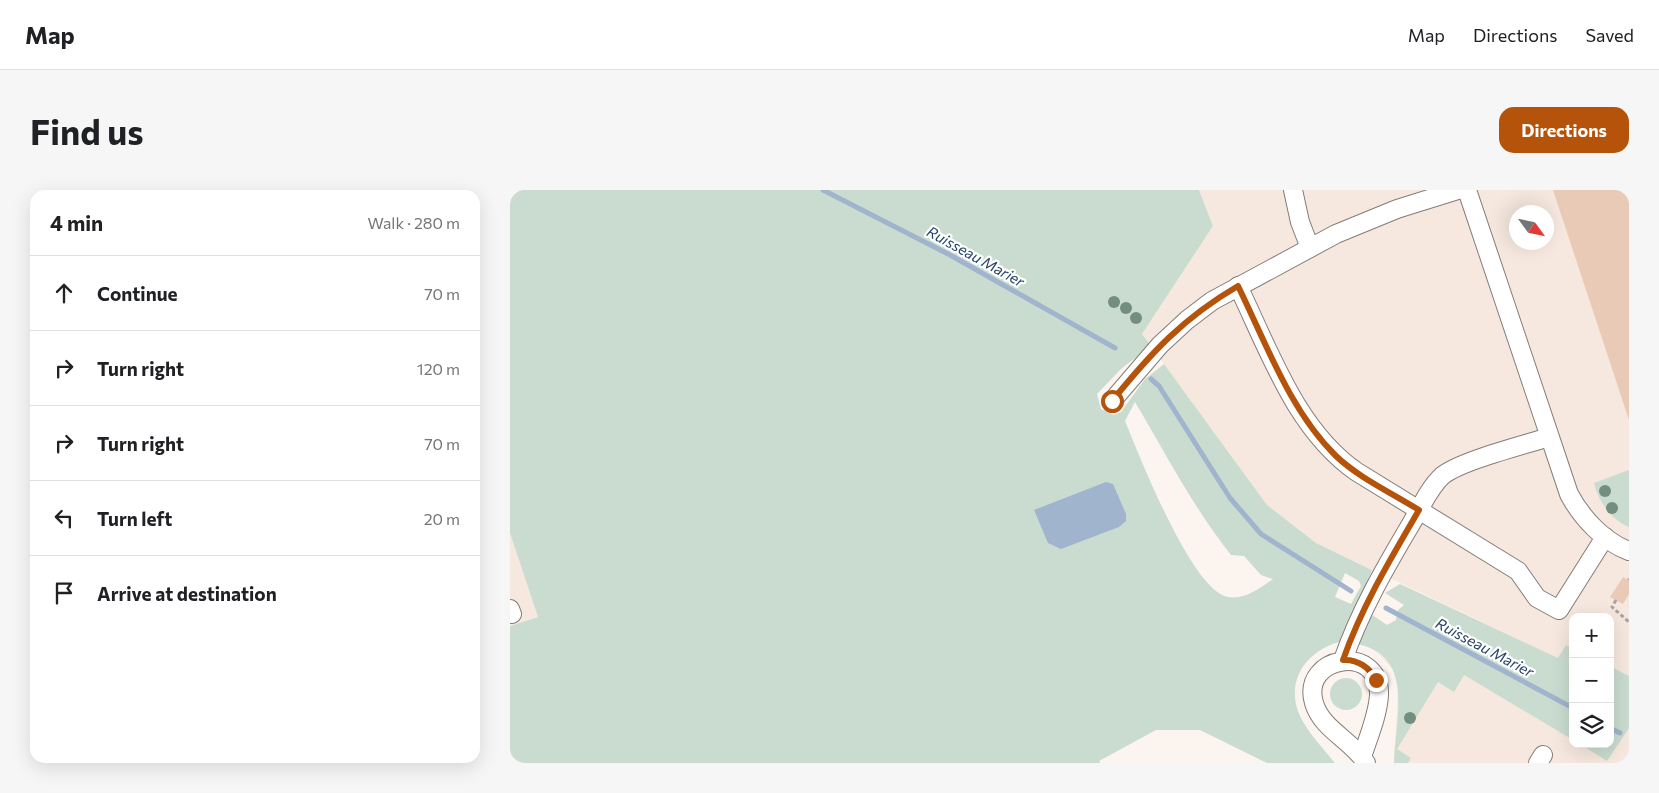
<!DOCTYPE html>
<meta charset="utf-8">
<style>
:root{--surface:#fff;--page:#f6f6f6;--text:#202124;--muted:#757577;--line:#e0e0e0;--accent:#b45309}
body{margin:0;font-family:Commissioner,sans-serif;background:var(--page);color:var(--text)}
.controls{position:absolute;right:15px;bottom:15px;display:grid;overflow:hidden;border-radius:10px;box-shadow:0 5px 20px #0002}
.controls button{width:45px;height:45px;display:grid;place-items:center;padding:0;border:0;border-bottom:1px solid var(--line);background:var(--surface);color:var(--text);font:25px sans-serif}
.compass{position:absolute;left:999px;top:15px;width:45px;height:45px;border-radius:50%;background:var(--surface);box-shadow:0 5px 20px #0002;rotate:123deg}
.stop{position:absolute;width:15px;height:15px;margin:-11px;border:4px solid #b45309;border-radius:50%;background:#fff}
.stop.end{background:#b45309;border-color:#fff;box-shadow:0 1px 5px #0008}
.list{margin:0;padding:0;list-style:none}
h2{display:flex;justify-content:space-between;align-items:center;height:65px;margin:0;padding:0 20px;font-size:21px}
h2 small{font-size:16px;font-weight:400;color:var(--muted)}
.list li{display:grid;grid-template-columns:32px 1fr auto;gap:15px;align-items:center;box-sizing:border-box;height:75px;padding:0 20px;border-top:1px solid var(--line)}
.list b{display:block;font-size:19px;white-space:nowrap}
.list em{font-size:16px;font-style:normal;color:var(--muted)}
.icon{flex:none;width:28px;height:28px;fill:none;stroke:currentColor;stroke-width:2;stroke-linecap:round;stroke-linejoin:round}
.map{position:relative;flex:none;width:1119px;height:573px;overflow:hidden;border-radius:15px}
header{display:flex;align-items:center;gap:30px;box-sizing:border-box;height:70px;padding:0 25px;background:var(--surface);border-bottom:1px solid var(--line)}
header strong{font-size:24px}
nav{display:flex;gap:28px;margin-inline-start:auto;font-size:18px}
.intro{display:flex;align-items:center;justify-content:space-between;box-sizing:border-box;height:120px;padding:0 30px}
h1{margin:0;font-size:35px}
.button{padding:12px 22px;border-radius:15px;background:var(--accent);color:#fff;font-size:18px;font-weight:700}
main{display:flex;gap:30px;padding:0 30px}
aside{flex:1;background:var(--surface);border-radius:15px;box-shadow:0 5px 20px #0002}
.map>svg:first-child{display:block}
.built{fill:#f6e8de;fill-rule:evenodd}
.green{fill:#c9dccf;fill-rule:evenodd}
.water{fill:#a1b4cd}
.lines{fill:none;stroke-linecap:round;stroke-linejoin:round}
.stream{stroke:#a1b4cd;stroke-width:5}
.building{fill:#e8cab7}
.minor-casing{stroke:#837c78;stroke-width:20}
.path{stroke:#aaa4a0;stroke-width:3;stroke-dasharray:4 2.5;stroke-linecap:butt}
.minor{stroke:#fff;stroke-width:18}
.tree{fill:#738e7e}
.route{stroke:#b45309;stroke-width:6}
.labels{text-anchor:middle;dominant-baseline:central;stroke-width:4.5;stroke-linejoin:round;paint-order:stroke}
.water-label{font-size:15px;font-style:italic;fill:#274468;stroke:#fff}
</style>
<header>
<strong>Map</strong>
<nav><a>Map</a><a>Directions</a><a>Saved</a></nav>
</header>
<div class="intro"><h1>Find us</h1><a class="button">Directions</a></div>
<main>
<aside>
<h2>4 min<small>Walk · 280 m</small></h2>
<ul class="list">
<li><svg class="icon" aria-label="ahead" viewBox="0 0 24 24"><path d="M12 20V5M6 11l6-6 6 6"/></svg><div><b>Continue</b></div><em>70 m</em></li>
<li><svg class="icon" aria-label="right" viewBox="0 0 24 24"><path d="M7 20v-9h11M14 6l5 5-5 5"/></svg><div><b>Turn right</b></div><em>120 m</em></li>
<li><svg class="icon" aria-label="right" viewBox="0 0 24 24"><path d="M7 20v-9h11M14 6l5 5-5 5"/></svg><div><b>Turn right</b></div><em>70 m</em></li>
<li><svg class="icon" aria-label="left" viewBox="0 0 24 24"><path d="M17 20v-9H6M10 6l-5 5 5 5"/></svg><div><b>Turn left</b></div><em>20 m</em></li>
<li><svg class="icon" aria-label="arrive" viewBox="0 0 24 24"><path d="M6 21V4h12l-3 4 3 4H6"/></svg><div><b>Arrive at destination</b></div></li>
</ul>
</aside>
<div class="map">
<svg width="1119" height="573" viewBox="0 0 1119 573">
<rect width="100%" height="100%" fill="#fcf4ef"/>
<g class="built">
<path d="M689,0H1119V486L1100,476V427H1063V458L1056,455L1048,468L806,353L757,315L632,144L703,36ZM1006,22H1036V52H1006Z"/>
<polygon points="0,343 28,427 0,436"/>
<polygon points="862,425 947,481 1063,550 1063,554 1070,554 1097,570 1119,538 1119,573 884,573 888,499 886,483 867,462 856,455 833,451"/>
</g>
<g class="green">
<path d="M0,0H689L703,36L632,144L641,156L612,178L587,204L591,219L604,225L611,222L635,189L654,174L757,315L806,353L862,380L833,451C797,459 774,491 790,526C798,543 814,559 825,573H757L690,540H646L589,571L590,573H0V436L28,427L0,343ZM625,212C656,264 683,317 721,365L734,366L751,385L763,389C750,398 735,410 718,407C682,401 629,265 615,231ZM835,383L849,391L851,396L841,414L825,407Z"/>
<path d="M1119,280V337C1100,329 1089,312 1084,293Z"/>
<path d="M890,394L1048,468L1056,455L1063,458V550L954,485L944,502L928,492L887,559L901,568L898,573H884C885,530 906,464 846,454L859,423L877,435L886,430L888,420L894,415L875,403Z"/>
<polygon points="1100,476 1119,486 1119,538 1097,571 1070,554 1100,554"/>
<circle cx="836" cy="504" r="16"/>
</g>
<polygon class="water" points="596,292 603,294 616,324 616,331 609,337 551,359 538,353 524,320"/>
<g class="lines">
<g class="stream">
<polyline points="313,0 440,65 605,158"/>
<polyline points="641,189 649,196 720,308 751,344 841,401"/>
<polyline points="876,418 1063,518"/>
<polyline points="1100,538 1110,543"/>
</g>
</g>
<g class="building">
<polygon points="1043,0 1119,0 1119,230"/>
<polygon points="1113,387 1119,391 1119,404 1113,414 1100,407"/>
</g>
<g class="lines">
<g class="minor-casing">
<g id="minor">
<polyline points="783,0 790,32 800,58"/>
<path d="M957,0L1059,304C1071,327 1094,352 1119,361"/>
<path d="M728,96C759,160 786,240 847,282L1008,381L1027,408L1049,420L1095,347"/>
<polyline points="602,211 650,155 677,130 702,111 826,44 887,19 948,0"/>
<polyline points="0,419 2,424"/>
<path d="M833,470C850,421 875,378 901,334C910,319 919,298 932,286C950,271 1014,255 1039,247"/>
<path d="M852,567C858,548 868,525 869,505C871,453 790,465 804,513C812,540 842,550 856,573"/>
<polyline points="1028,573 1033,565"/>
</g>
</g>
<g class="path">
<polyline points="1118,390 1119,389"/>
<polyline points="1106,410 1102,417 1119,432"/>
<polyline points="1115,573 1119,570"/>
</g>
<use href="#minor" class="minor"/>
</g>
<g class="tree">
<circle cx="604" cy="112" r="6"/>
<circle cx="616" cy="118" r="6"/>
<circle cx="626" cy="128" r="6"/>
<circle cx="1095" cy="301" r="6"/>
<circle cx="1102" cy="318" r="6"/>
<circle cx="900" cy="528" r="6"/>
</g>
<g class="lines">
<path class="route" d="M602,211C641,163 673,128 728,96C756,153 780,221 826,266C849,288 882,303 909,320C881,368 852,416 833,470C848,469 860,478 866,490"/>
</g>
<g class="labels">
<g class="water-label">
<text transform="translate(466 66) rotate(29)">Ruisseau Marier</text>
<text transform="translate(975 457) rotate(28)">Ruisseau Marier</text>
</g>
</g>
</svg>
<div class="controls">
<button>+</button>
<button>−</button>
<button><svg class="icon" aria-label="layers" viewBox="0 0 24 24"><path d="M12 4l9 5-9 5-9-5zM3 14l9 5 9-5"/></svg></button>
</div>
<svg class="compass" viewBox="-18 -18 36 36"><path d="M0-13l5 13h-10z" fill="#e53935"/><path d="M0 13l5-13h-10z" fill="#757577"/></svg>
<div class="stop" style="left:602px;top:211px"></div>
<div class="stop end" style="left:866px;top:490px"></div>
</div>
</main>
